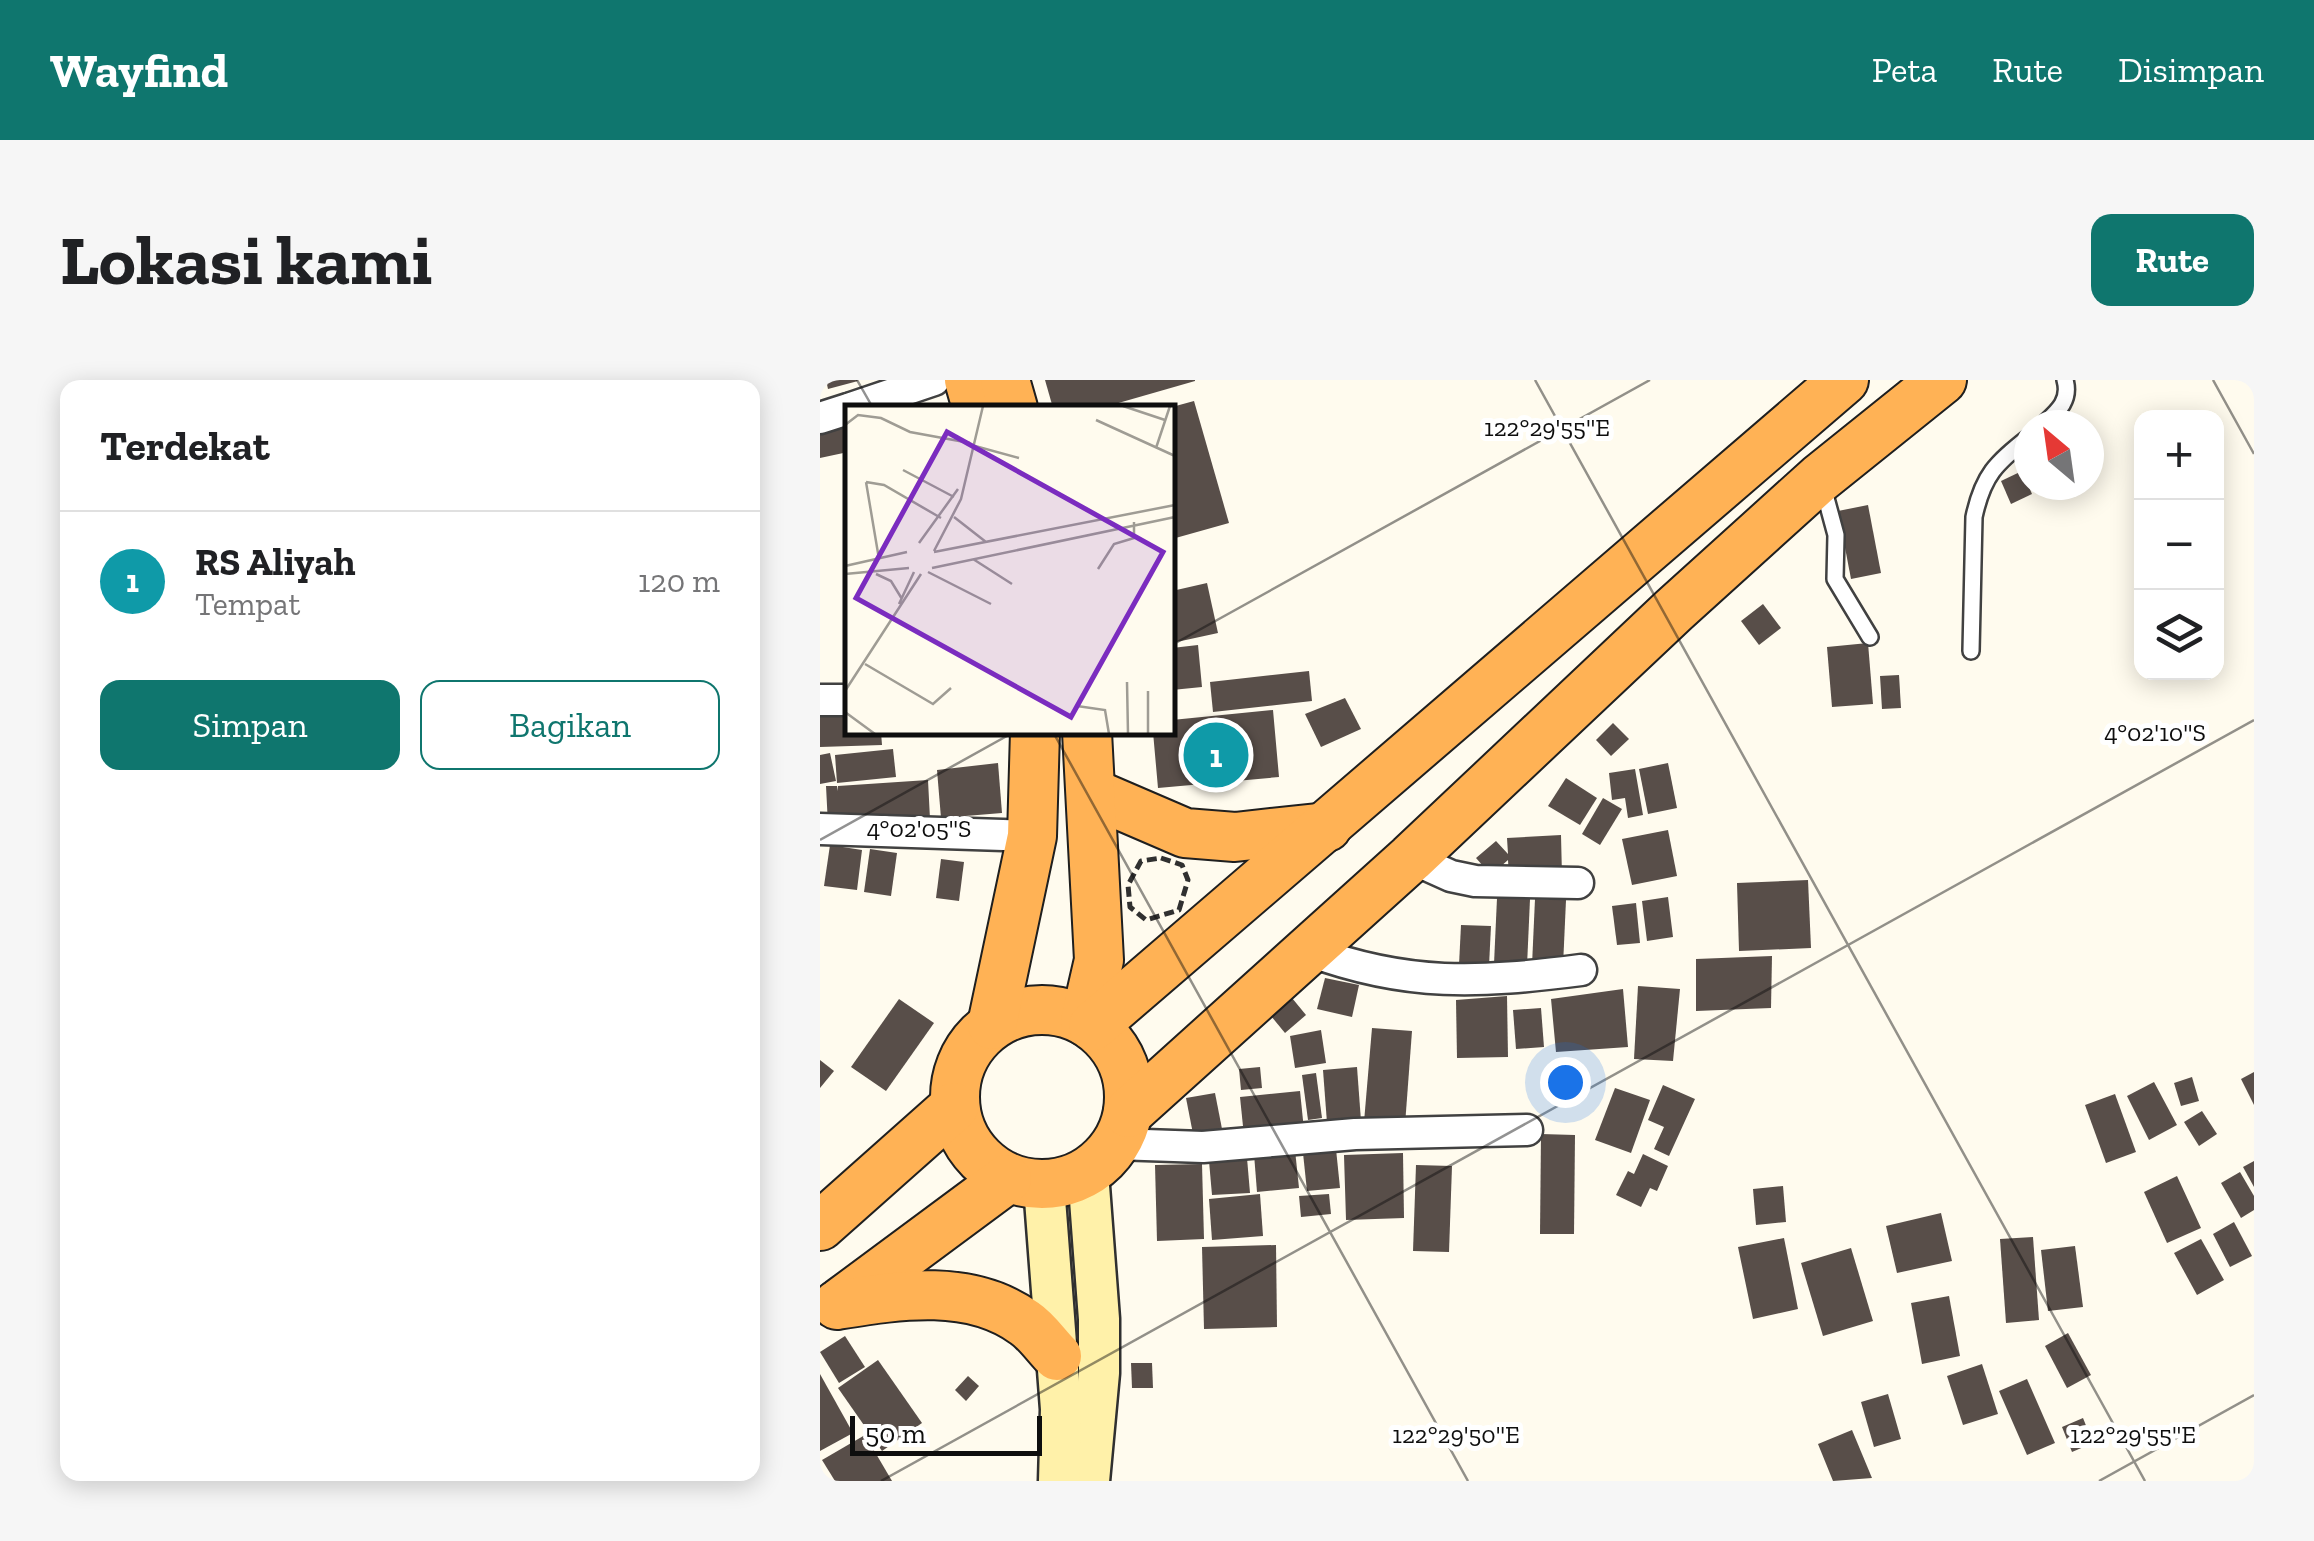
<!DOCTYPE html>
<html lang="id">
<meta charset="utf-8">
<style>
:root{--surface:#fff;--page:#f6f6f6;--text:#202124;--muted:#757577;--line:#e0e0e0;--accent:#0f766e}
body{margin:0;font-family:"Zilla Slab",serif;background:var(--page);color:var(--text)}
.controls{position:absolute;right:30px;top:30px;display:grid;overflow:hidden;border-radius:20px;box-shadow:0 5px 25px #0003}
.controls button{width:90px;height:90px;display:grid;place-items:center;padding:0;border:0;border-bottom:2px solid var(--line);background:var(--surface);color:var(--text);font:50px sans-serif}
.compass{position:absolute;left:1194px;top:30px;width:90px;height:90px;border-radius:50%;background:var(--surface);box-shadow:0 5px 25px #0003;rotate:331deg}
.scale{position:absolute;left:30px;bottom:25px;width:192px;box-sizing:border-box;padding-left:10px;border:5px solid #0e0e0e;border-top:0;font-size:28px;line-height:35px;white-space:nowrap;color:#0e0e0e;-webkit-text-stroke:8px #fff;paint-order:stroke}
.you{position:absolute;left:745px;top:702px;width:35px;height:35px;margin:-25px;border:8px solid #fff;border-radius:50%;background:#1a73e8;box-shadow:0 0 0 15px #1a73e833}
.badge{display:grid;place-items:center;width:65px;height:65px;border-radius:50%;background:var(--accent);color:#fff;font-size:32px;font-weight:700}
.pin{position:absolute;translate:-50% -50%;border:5px solid #fff;box-shadow:0 2px 10px #0006}
.list{margin:0;padding:0;list-style:none}
h2{display:flex;justify-content:space-between;align-items:center;height:130px;margin:0;padding:0 40px;font-size:42px}
h2 small{font-size:32px;font-weight:400;color:var(--muted)}
.list li{display:grid;grid-template-columns:65px 1fr auto;gap:30px;align-items:center;box-sizing:border-box;height:140px;padding:0 40px;border-top:2px solid var(--line)}
.list b{display:block;font-size:38px;white-space:nowrap}
.list p{margin:0;font-size:32px;white-space:nowrap;color:var(--muted)}
.list em{font-size:32px;font-style:normal;color:var(--muted)}
.actions{display:flex;gap:20px;padding:30px 40px}
.actions a{flex:1;padding:22px 0;border:2px solid var(--accent);border-radius:20px;text-align:center;font-size:35px;color:var(--accent)}
.actions .main{background:var(--accent);color:#fff}
.icon{flex:none;width:55px;height:55px;fill:none;stroke:currentColor;stroke-width:2;stroke-linecap:round;stroke-linejoin:round}
.map{position:relative;flex:none;width:1434px;height:1101px;overflow:hidden;border-radius:20px}
header{display:flex;align-items:center;gap:60px;box-sizing:border-box;height:140px;padding:0 50px;background:var(--accent);color:#fff}
header strong{font-size:48px}
nav{display:flex;gap:55px;margin-inline-start:auto;font-size:35px}
.intro{display:flex;align-items:center;justify-content:space-between;box-sizing:border-box;height:240px;padding:0 60px}
h1{margin:0;font-size:70px}
.button{padding:25px 45px;border-radius:20px;background:var(--accent);color:#fff;font-size:35px;font-weight:700}
main{display:flex;gap:60px;padding:0 60px}
aside{flex:1;background:var(--surface);border-radius:20px;box-shadow:0 5px 25px #0003}
.map>svg:first-child{display:block}
.building{fill:#584e49}
.lines{fill:none;stroke-linecap:round;stroke-linejoin:round}
.service-casing{stroke:#414141;stroke-width:20}
.minor-casing{stroke:#414141;stroke-width:35}
.secondary-casing{stroke:#303030;stroke-width:45}
.trunk-casing{stroke:#1f1f1f;stroke-width:52}
.path{stroke:#303030;stroke-width:5;stroke-dasharray:10 5;stroke-linecap:butt}
.service{stroke:#fff;stroke-width:15}
.minor{stroke:#fff;stroke-width:30}
.secondary{stroke:#fff1a9;stroke-width:40}
.trunk{stroke:#ffb255;stroke-width:48}
.ticks{fill:none;stroke:#0e0e0e;stroke-width:2.5;stroke-opacity:0.45}
.inset-road{fill:none;stroke:#9f9c94;stroke-width:2.5}
.view{fill:#7b2cbf;fill-opacity:0.15;stroke:#7b2cbf;stroke-width:5}
.inset-edge{fill:none;stroke:#0e0e0e;stroke-width:5}
.ticks-label{font-size:25px;text-anchor:middle;fill:#0e0e0e;stroke:#fff;stroke-width:10;stroke-linejoin:round;paint-order:stroke}
</style>
<header>
<strong>Wayfind</strong>
<nav><a>Peta</a><a>Rute</a><a>Disimpan</a></nav>
</header>
<div class="intro"><h1>Lokasi kami</h1><a class="button">Rute</a></div>
<main>
<aside>
<h2>Terdekat<small></small></h2>
<ul class="list">
<li><span class="badge" style="background:#0f9aa8">1</span><div><b>RS Aliyah</b><p>Tempat</p></div><em>120 m</em></li>
</ul>
<div class="actions"><a class="main">Simpan</a><a>Bagikan</a></div>
</aside>
<div class="map">
<svg width="1434" height="1101" viewBox="0 0 1434 1101">
<rect width="100%" height="100%" fill="#fffbee"/>
<g class="building">
<polygon points="6,0 37,0 38,1 8,9"/>
<polygon points="225,0 375,0 375,1 281,28 233,28"/>
<polygon points="374,21 409,143 352,159 352,27"/>
<polygon points="28,44 28,72 0,78 0,50"/>
<polygon points="1202,91 1212,114 1191,124 1181,101"/>
<polygon points="1048,125 1061,193 1031,199 1018,131"/>
<polygon points="387,203 398,253 352,263 352,211"/>
<polygon points="943,224 961,248 939,265 921,241"/>
<polygon points="1048,263 1053,324 1012,327 1007,267"/>
<polygon points="378,265 382,307 352,310 352,268"/>
<polygon points="489,291 492,321 393,332 390,302"/>
<polygon points="1079,295 1081,328 1062,329 1060,296"/>
<polygon points="525,318 541,349 501,367 485,334"/>
<polygon points="453,330 459,397 338,408 333,352 352,352 352,340"/>
<polygon points="28,334 28,352 61,352 62,365 0,367 0,335"/>
<polygon points="793,343 809,359 791,376 776,360"/>
<polygon points="73,369 76,397 17,403 15,375"/>
<polygon points="10,373 16,401 0,404 0,375"/>
<polygon points="178,383 182,433 121,438 117,390"/>
<polygon points="848,383 857,428 828,434 819,389"/>
<polygon points="815,389 823,435 808,438 805,418 792,420 789,393"/>
<polygon points="746,398 777,418 760,445 728,426"/>
<polygon points="108,400 110,439 8,445 6,406 17,406 18,411 18,406"/>
<polygon points="783,418 802,429 780,465 762,454"/>
<polygon points="848,450 857,496 812,505 802,459"/>
<polygon points="741,455 742,496 689,498 688,480 671,495 656,478 676,461 688,474 687,458"/>
<polygon points="10,465 42,470 37,510 4,506"/>
<polygon points="50,469 77,473 71,516 44,512"/>
<polygon points="121,479 144,482 139,521 116,518"/>
<polygon points="988,500 991,568 919,571 917,503"/>
<polygon points="848,517 853,557 827,561 822,521"/>
<polygon points="677,518 710,519 707,586 674,584"/>
<polygon points="715,519 746,520 743,586 712,585"/>
<polygon points="816,523 820,563 797,565 792,526"/>
<polygon points="641,545 671,546 669,586 639,585"/>
<polygon points="952,576 951,628 876,631 876,579"/>
<polygon points="505,598 539,605 532,637 497,629"/>
<polygon points="818,606 860,609 853,681 814,679"/>
<polygon points="803,609 808,667 736,672 731,619"/>
<polygon points="687,616 688,677 637,678 636,620"/>
<polygon points="472,618 486,635 465,653 451,636"/>
<polygon points="79,619 114,643 66,711 31,687"/>
<polygon points="721,628 724,667 696,669 693,630"/>
<polygon points="552,648 592,651 585,745 544,742"/>
<polygon points="501,650 506,683 475,688 470,656"/>
<polygon points="0,680 14,691 0,708"/>
<polygon points="440,687 442,708 421,710 419,689"/>
<polygon points="537,687 541,741 507,743 503,690"/>
<polygon points="1434,692 1434,725 1421,699"/>
<polygon points="496,693 502,738 488,740 482,695"/>
<polygon points="1372,697 1379,721 1361,726 1354,703"/>
<polygon points="1334,702 1357,745 1329,760 1307,716"/>
<polygon points="843,705 875,719 849,776 834,769 844,747 828,740"/>
<polygon points="795,708 830,720 811,773 775,760"/>
<polygon points="480,711 484,750 424,756 420,717"/>
<polygon points="395,713 403,754 374,759 366,718"/>
<polygon points="1295,714 1316,772 1286,783 1265,725"/>
<polygon points="1382,731 1397,754 1379,766 1364,742"/>
<polygon points="721,754 755,755 754,854 720,854"/>
<polygon points="516,769 520,808 487,811 483,773"/>
<polygon points="475,770 479,808 437,812 434,774"/>
<polygon points="583,773 584,838 526,840 524,775"/>
<polygon points="823,774 848,786 837,811 830,808 821,827 796,815 808,791 814,794"/>
<polygon points="427,778 430,813 392,815 389,781"/>
<polygon points="1434,781 1434,807 1423,787"/>
<polygon points="382,784 384,859 337,861 335,785"/>
<polygon points="596,785 632,786 629,872 593,871"/>
<polygon points="1420,792 1434,816 1434,830 1421,838 1401,803"/>
<polygon points="1357,796 1381,848 1347,863 1324,812"/>
<polygon points="963,806 966,842 936,845 933,809"/>
<polygon points="440,814 443,856 392,860 389,819"/>
<polygon points="509,814 511,834 481,837 479,816"/>
<polygon points="1121,833 1132,881 1077,893 1066,846"/>
<polygon points="1414,842 1432,876 1410,887 1393,854"/>
<polygon points="1213,857 1219,940 1186,943 1180,859"/>
<polygon points="964,858 978,929 933,939 918,867"/>
<polygon points="1381,859 1404,900 1377,915 1354,873"/>
<polygon points="456,865 457,947 384,949 382,867"/>
<polygon points="1255,866 1263,927 1228,931 1221,870"/>
<polygon points="1031,868 1053,941 1003,956 981,883"/>
<polygon points="1129,916 1140,976 1102,984 1091,923"/>
<polygon points="1248,953 1271,995 1247,1008 1225,966"/>
<polygon points="25,956 45,987 19,1003 0,972"/>
<polygon points="58,980 102,1043 62,1071 18,1008"/>
<polygon points="311,983 332,983 333,1008 312,1008"/>
<polygon points="1162,984 1178,1034 1143,1045 1127,996"/>
<polygon points="0,994 33,1053 0,1071"/>
<polygon points="148,996 159,1006 146,1021 135,1010"/>
<polygon points="1207,999 1235,1063 1207,1075 1179,1011"/>
<polygon points="1068,1014 1081,1059 1054,1067 1041,1022"/>
<polygon points="1263,1038 1273,1063 1252,1072 1242,1047"/>
<polygon points="1032,1050 1052,1098 1013,1101 998,1064"/>
<polygon points="45,1055 72,1101 15,1101 2,1080"/>
</g>
<g class="lines">
<g class="service-casing">
<g id="service">
<path d="M1223,45C1237,32 1251,21 1245,0"/>
<polyline points="1003,107 1016,155 1015,199 1050,257"/>
<path d="M1151,271L1154,137C1163,95 1176,83 1209,57"/>
</g>
</g>
<g class="minor-casing">
<g id="minor">
<polyline points="31,28 114,0"/>
<polyline points="0,38 28,29"/>
<polyline points="0,320 28,320"/>
<polyline points="0,449 212,456"/>
<polyline points="591,478 631,496 655,501 758,503"/>
<path d="M490,571C588,607 659,603 761,590"/>
<polyline points="296,764 383,767 535,754 707,750"/>
</g>
</g>
<g class="secondary-casing">
<g id="secondary">
<polyline points="268,793 279,939 279,993 269,1101"/>
<polyline points="224,806 241,1029 239,1101"/>
</g>
</g>
<g class="trunk-casing">
<g id="trunk">
<polyline points="149,0 157,28"/>
<polyline points="185,0 193,28"/>
<polyline points="272,413 365,453 415,457 507,447"/>
<circle cx="222" cy="717" r="87"/>
<polyline points="265,641 279,580 267,352"/>
<polyline points="172,645 212,456 215,352"/>
<polyline points="273,646 1024,0"/>
<polyline points="308,733 591,478 854,230 1000,98 1122,0"/>
<polyline points="0,846 134,727"/>
<polyline points="21,922 187,799"/>
<path d="M17,925C79,915 150,903 205,943C217,951 227,966 237,976"/>
</g>
</g>
<polygon class="path" points="341,478 362,485 368,500 359,530 326,540 310,527 308,505 321,481"/>
<use href="#service" class="service"/>
<use href="#minor" class="minor"/>
<use href="#secondary" class="secondary"/>
<use href="#trunk" class="trunk"/>
</g>
<path class="ticks" d="M37,0L53,28M715,0L1325,1101M1393,0L1434,74M352,265L830,0M233,352L648,1101M0,460L194,352M61,1101L1434,340M1279,1101L1434,1015"/>
<g transform="translate(25 25)">
<rect width="330" height="330" fill="#fffbee"/>
<path class="inset-road" d="M278,1L320,15M251,15L330,51M0,20L13,10L36,13L65,27L125,38M130,41L174,53M311,43L325,1M58,65L109,92M21,77L39,80L96,113M21,77L34,154M109,112L141,137M74,138L113,84M89,146L116,94L138,1M89,147L330,100M128,154L167,179M0,161L62,147M87,163L330,112M253,164L269,139L289,133V117M83,167L146,199M0,169L64,163M31,169L46,176L57,194M54,199L69,167M20,259L88,299L106,283M282,277L283,329M0,286L76,169M232,301L260,305L264,329M0,307L30,329M303,329V286"/>
<path class="view" d="M102,27L318,147L226,312L11,193Z"/>
<rect width="330" height="330" class="inset-edge"/>
</g>
<g class="ticks-label">
<text x="727" y="56">122°29'55"E</text>
<text x="1335" y="361">4°02'10"S</text>
<text x="99" y="457">4°02'05"S</text>
<text x="636" y="1063">122°29'50"E</text>
<text x="1313" y="1063">122°29'55"E</text>
</g>
</svg>
<div class="controls">
<button>+</button>
<button>−</button>
<button><svg class="icon" aria-label="layers" viewBox="0 0 24 24"><path d="M12 4l9 5-9 5-9-5zM3 14l9 5 9-5"/></svg></button>
</div>
<svg class="compass" viewBox="-18 -18 36 36"><path d="M0-13l5 13h-10z" fill="#e53935"/><path d="M0 13l5-13h-10z" fill="#757577"/></svg>
<div class="scale">50 m</div>
<div class="you"></div>
<div class="pin badge" style="left:396px;top:375px;background:#0f9aa8">1</div>
</div>
</main>
